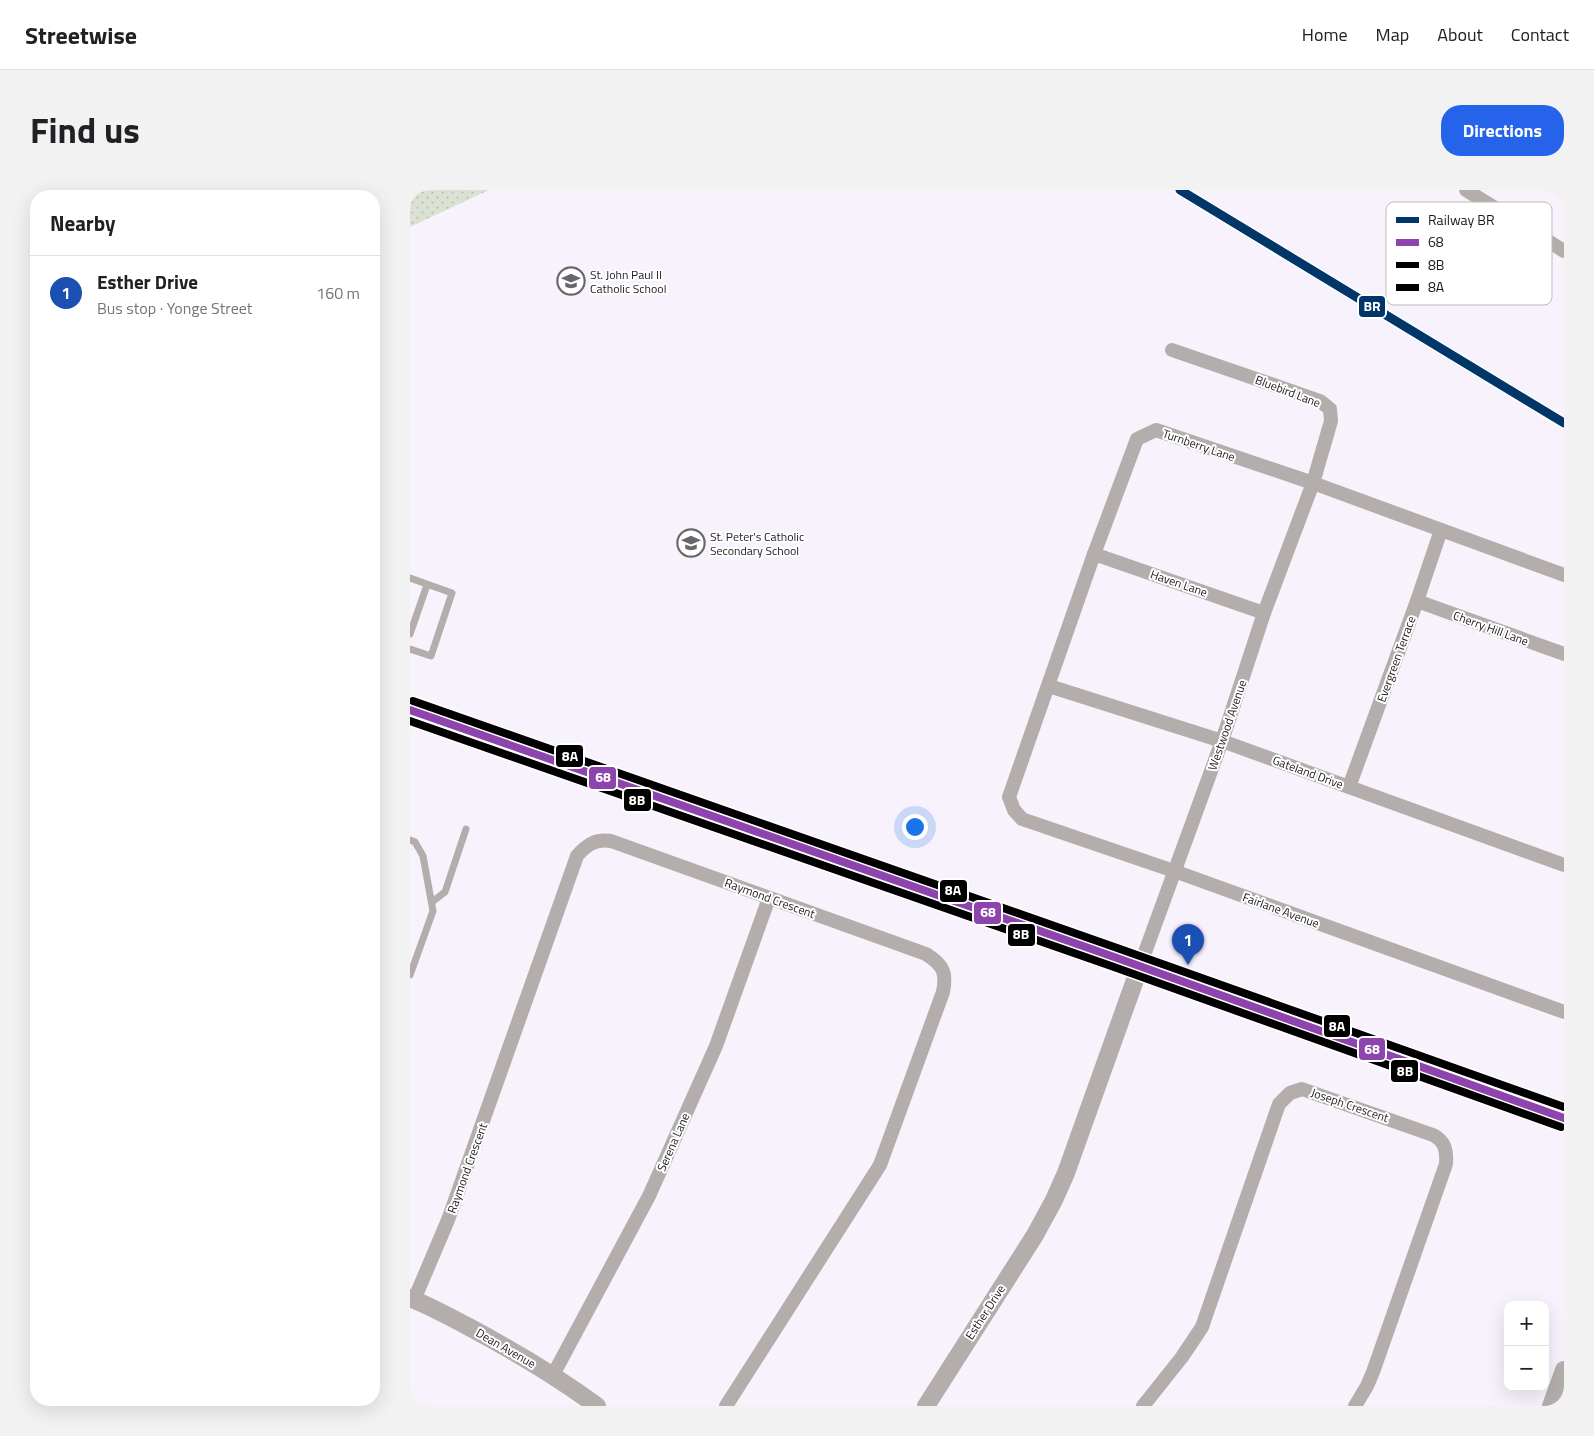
<!DOCTYPE html>
<meta charset="utf-8">
<style>
:root{--surface:#fff;--page:#f2f2f2;--text:#202124;--muted:#757577;--line:#e0e0e0;--accent:#2563eb}
body{margin:0;font-family:"Titillium Web",sans-serif;background:var(--page);color:var(--text)}
.controls{position:absolute;right:15px;bottom:15px;display:grid;overflow:hidden;border-radius:10px;box-shadow:0 5px 20px #0002}
.controls button{width:45px;height:45px;display:grid;place-items:center;padding:0;border:0;border-bottom:1px solid var(--line);background:var(--surface);color:var(--text);font:25px sans-serif}
.you{position:absolute;left:504px;top:636px;width:18px;height:18px;margin:-12px;border:4px solid #fff;border-radius:50%;background:#1a73e8;box-shadow:0 0 0 8px #1a73e833}
.badge{display:grid;place-items:center;width:32px;height:32px;border-radius:50%;background:var(--accent);color:#fff;font-size:16px;font-weight:700}
.pin{position:absolute;translate:-50% -41px;filter:drop-shadow(0 1px 2px #0008)}
.pin::after{content:'';position:absolute;top:26px;width:18px;height:15px;background:inherit;clip-path:polygon(0 0,100% 0,50% 100%)}
.list{margin:0;padding:0;list-style:none}
h2{display:flex;justify-content:space-between;align-items:center;height:65px;margin:0;padding:0 20px;font-size:21px}
h2 small{font-size:16px;font-weight:400;color:var(--muted)}
.list li{display:grid;grid-template-columns:32px 1fr auto;gap:15px;align-items:center;box-sizing:border-box;height:75px;padding:0 20px;border-top:1px solid var(--line)}
.list b{display:block;font-size:19px;white-space:nowrap}
.list p{margin:0;font-size:16px;white-space:nowrap;color:var(--muted)}
.list em{font-size:16px;font-style:normal;color:var(--muted)}
.map{position:relative;flex:none;width:1154px;height:1216px;overflow:hidden;border-radius:20px}
header{display:flex;align-items:center;gap:30px;box-sizing:border-box;height:70px;padding:0 25px;background:var(--surface);border-bottom:1px solid var(--line)}
header strong{font-size:24px}
nav{display:flex;gap:28px;margin-inline-start:auto;font-size:18px}
.intro{display:flex;align-items:center;justify-content:space-between;box-sizing:border-box;height:120px;padding:0 30px}
h1{margin:0;font-size:35px}
.button{padding:12px 22px;border-radius:20px;background:var(--accent);color:#fff;font-size:18px;font-weight:700}
main{display:flex;gap:30px;padding:0 30px}
aside{flex:1;background:var(--surface);border-radius:20px;box-shadow:0 5px 20px #0002}
.map>svg:first-child{display:block}
.park{fill:url(#park-dots)}
.lines{fill:none;stroke-linecap:round;stroke-linejoin:round}
.service{stroke:#b3aeab;stroke-width:7}
.minor{stroke:#b3aeab;stroke-width:14}
.tertiary{stroke:#b3aeab;stroke-width:18}
.secondary{stroke:#bcb7b8;stroke-width:19}
.primary{stroke:#b6b1b0;stroke-width:21}
.bus-1-casing{stroke:#fff;stroke-width:11}
.bus-2-casing{stroke:#fff;stroke-width:11}
.bus-3-casing{stroke:#fff;stroke-width:11}
.bus-1{stroke:#8e44ad;stroke-width:8}
.bus-2{stroke:#000;stroke-width:8}
.bus-3{stroke:#000;stroke-width:8}
.rail-1-casing{stroke:#fff;stroke-width:12}
.rail-1{stroke:#003768;stroke-width:9}
.labels{text-anchor:middle;dominant-baseline:central;stroke-width:4;stroke-linejoin:round;paint-order:stroke}
.poi-label{font-size:12px;fill:#1d1a1f;stroke:#fff;text-anchor:start}
.street-label{font-size:12px;fill:#1d1a1f;stroke:#fff}
.key{fill:#fff;stroke:#bbbabc;stroke-width:1}
.key-label{font-size:14px;fill:#1d1a1f}
.line-badge{stroke:#fff;stroke-width:2}
.badge-label{font-size:14px;text-anchor:middle;font-weight:bold;fill:#fff}
</style>
<header>
<strong>Streetwise</strong>
<nav><a>Home</a><a>Map</a><a>About</a><a>Contact</a></nav>
</header>
<div class="intro"><h1>Find us</h1><a class="button">Directions</a></div>
<main>
<aside>
<h2>Nearby<small></small></h2>
<ul class="list">
<li><span class="badge" style="background:#1a4fb4">1</span><div><b>Esther Drive</b><p>Bus stop · Yonge Street</p></div><em>160 m</em></li>
</ul>
</aside>
<div class="map">
<svg width="1154" height="1216" viewBox="0 0 1154 1216">
<defs>
<pattern id="park-dots" width="8" height="8" patternUnits="userSpaceOnUse" patternTransform="scale(1.25)"><rect width="8" height="8" fill="#dce2d3"/><path d="M2 2h.1M6 6h.1" fill="none" stroke="#bcc1b5" stroke-width="1.8" stroke-linecap="round"/></pattern>
</defs>
<rect width="100%" height="100%" fill="#f7f2fc"/>
<polygon class="park" points="0,0 79,0 0,37"/>
<g class="lines">
<g class="service">
<polyline points="0,388 42,403 21,466 0,459"/>
<polyline points="0,444 17,395"/>
<polyline points="0,650 5,652 13,666 23,721 0,785"/>
<polyline points="22,712 35,702 56,639"/>
</g>
<g class="minor">
<polyline points="1056,0 1154,61"/>
<polyline points="684,364 854,423"/>
<polyline points="1154,385 903,293 746,240 727,249 684,364 599,607 604,620 612,629 764,681 1154,822"/>
<polyline points="1007,411 1154,464"/>
<polyline points="639,496 812,551 1154,675"/>
<polyline points="939,597 1007,411 1031,340"/>
<polyline points="730,776 812,551 854,423 903,293 921,231 920,219 910,211 762,160"/>
<path d="M4,1110L38,1030L167,666C177,654 186,649 201,651L516,764C533,775 537,782 533,802L470,975L316,1216"/>
<polyline points="143,1185 239,1006 306,856 359,708"/>
<path d="M733,1216L772,1167L792,1137L869,914L880,903L892,899L1023,945C1035,951 1037,961 1036,974L963,1182L957,1196L945,1216"/>
</g>
<g class="tertiary">
<path d="M0,1108C20,1116 40,1127 59,1137C104,1161 146,1186 187,1216"/>
<polyline points="516,1216 625,1045 644,1010 656,983 730,776"/>
<polyline points="1141,1216 1154,1180"/>
</g>
<polyline class="secondary" points="730,776 791,798"/>
<g class="primary">
<polyline points="0,520 730,776"/>
<polyline points="791,798 1154,928"/>
</g>
<g class="bus-1-casing">
<polyline id="bus-1" points="0,520 707,768 1154,928"/>
</g>
<g class="bus-2-casing">
<polyline id="bus-2" points="0,531 704,777 1151,937"/>
</g>
<g class="bus-3-casing">
<polyline id="bus-3" points="3,511 710,759 1154,917"/>
</g>
<use href="#bus-1" class="bus-1"/>
<use href="#bus-2" class="bus-2"/>
<use href="#bus-3" class="bus-3"/>
<g class="rail-1-casing">
<polyline id="rail-1" points="770,0 1154,233"/>
</g>
<use href="#rail-1" class="rail-1"/>
</g>
<defs>
<g id="school-ring" transform="scale(1.4375)"><circle r="9.5" fill="#fff" stroke="#69666c" stroke-width="1.5"/><path d="M0-5L7-2L0 1L-7-2ZM-4 1L0 2.5L4 1V4Q0 6-4 4Z" fill="#69666c"/></g>
</defs>
<g fill-rule="evenodd">
<use href="#school-ring" x="161" y="91"/>
<use href="#school-ring" x="281" y="353"/>
</g>
<g class="labels">
<g class="poi-label">
<text x="180" y="84">St. John Paul II<tspan x="180" dy="14">Catholic School</tspan></text>
<text x="300" y="346">St. Peter's Catholic<tspan x="300" dy="14">Secondary School</tspan></text>
</g>
<g class="street-label">
<text transform="translate(878 201) rotate(21)">Bluebird Lane</text>
<text transform="translate(789 255) rotate(19)">Turnberry Lane</text>
<text transform="translate(769 393) rotate(19)">Haven Lane</text>
<text transform="translate(1081 438) rotate(20)">Cherry Hill Lane</text>
<text transform="translate(986 469) rotate(-70)">Evergreen Terrace</text>
<text transform="translate(817 535) rotate(-71)">Westwood Avenue</text>
<text transform="translate(898 582) rotate(20)">Gateland Drive</text>
<text transform="translate(360 708) rotate(20)">Raymond Crescent</text>
<text transform="translate(871 720) rotate(20)">Fairlane Avenue</text>
<text transform="translate(940 915) rotate(19)">Joseph Crescent</text>
<text transform="translate(263 952) rotate(-66)">Serena Lane</text>
<text transform="translate(57 978) rotate(-70)">Raymond Crescent</text>
<text transform="translate(575 1122) rotate(-57)">Esther Drive</text>
<text transform="translate(96 1158) rotate(30)">Dean Avenue</text>
</g>
</g>
<rect x="976" y="12" width="166" height="103" rx="8" class="key"/>
<rect x="986" y="27" width="23" height="6" fill="#003768"/>
<rect x="986" y="49" width="23" height="7" fill="#8e44ad"/>
<rect x="986" y="72" width="23" height="6" fill="#000"/>
<rect x="986" y="94" width="23" height="7" fill="#000"/>
<g class="key-label">
<text x="1018" y="35">Railway BR</text>
<text x="1018" y="57">68</text>
<text x="1018" y="80">8B</text>
<text x="1018" y="102">8A</text>
</g>
<g class="line-badge">
<rect x="948" y="105" width="28" height="23" rx="5" fill="#003768"/>
<rect x="145" y="554" width="29" height="24" rx="5" fill="#000"/>
<rect x="178" y="576" width="29" height="24" rx="5" fill="#8e44ad"/>
<rect x="213" y="598" width="29" height="24" rx="5" fill="#000"/>
<rect x="529" y="689" width="29" height="24" rx="5" fill="#000"/>
<rect x="563" y="711" width="29" height="24" rx="5" fill="#8e44ad"/>
<rect x="597" y="733" width="29" height="24" rx="5" fill="#000"/>
<rect x="913" y="824" width="28" height="24" rx="5" fill="#000"/>
<rect x="948" y="847" width="28" height="24" rx="5" fill="#8e44ad"/>
<rect x="980" y="869" width="29" height="24" rx="5" fill="#000"/>
</g>
<g class="badge-label">
<text x="962" y="121">BR</text>
<text x="160" y="571">8A</text>
<text x="193" y="592">68</text>
<text x="227" y="615">8B</text>
<text x="543" y="705">8A</text>
<text x="578" y="727">68</text>
<text x="611" y="749">8B</text>
<text x="927" y="841">8A</text>
<text x="962" y="864">68</text>
<text x="995" y="886">8B</text>
</g>
</svg>
<div class="controls">
<button>+</button>
<button>−</button>
</div>
<div class="you"></div>
<div class="pin badge" style="left:778px;top:775px;background:#1a4fb4">1</div>
</div>
</main>
